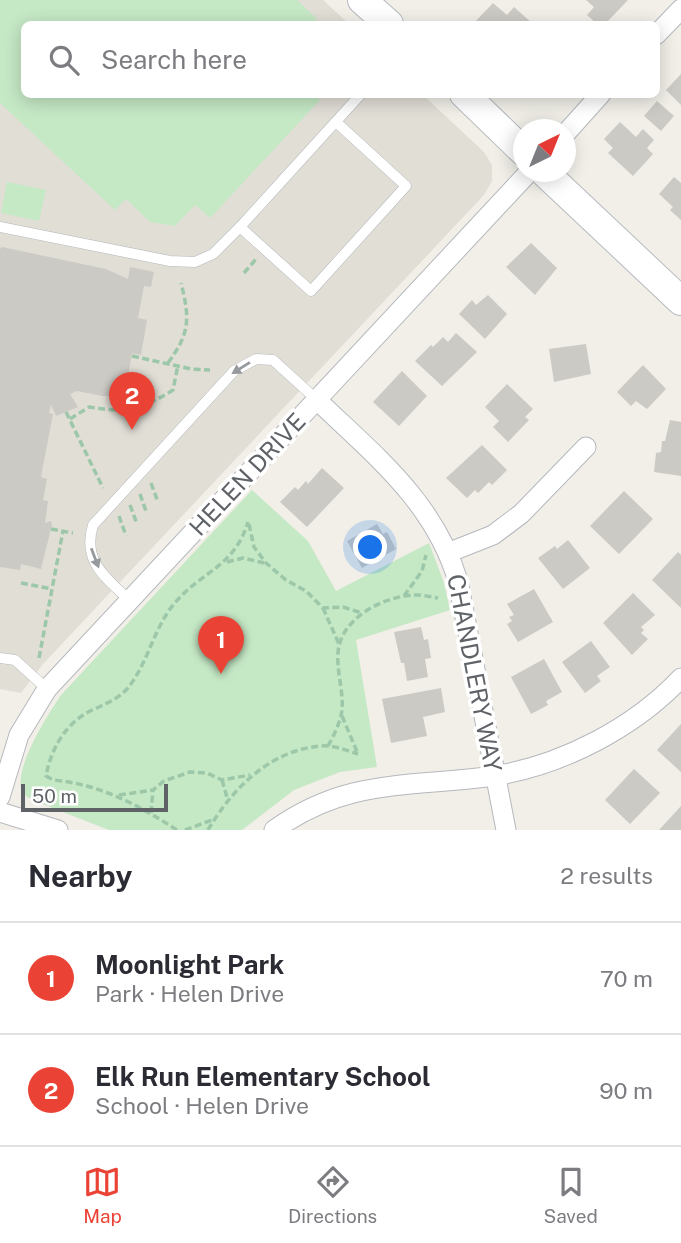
<!DOCTYPE html>
<meta charset="utf-8">
<style>
:root{--surface:#fff;--page:#f7f7f7;--text:#2b2b33;--muted:#7c7c81;--line:#e1e1e2;--accent:#ea4335}
body{margin:0;font-family:"Public Sans",sans-serif;background:var(--page);color:var(--text)}
.compass{position:absolute;left:513px;top:119px;width:63px;height:63px;border-radius:50%;background:var(--surface);box-shadow:0 4px 18px #0003;rotate:43deg}
.scale{position:absolute;left:21px;bottom:18px;width:147px;box-sizing:border-box;padding-left:7px;border:4px solid #5f6368;border-top:0;font-size:19px;line-height:24px;white-space:nowrap;color:#5f6368;-webkit-text-stroke:5px #fff;paint-order:stroke}
.you{position:absolute;left:371px;top:548px;width:24px;height:24px;margin:-18px;border:5px solid #fff;border-radius:50%;background:#1a73e8;box-shadow:0 0 0 10px #1a73e833}
.badge{display:grid;place-items:center;width:46px;height:46px;border-radius:50%;background:var(--accent);color:#fff;font-size:23px;font-weight:700}
.pin{position:absolute;translate:-50% -58px;filter:drop-shadow(0 2px 4px #0008)}
.pin::after{content:'';position:absolute;top:37px;width:24px;height:21px;background:inherit;clip-path:polygon(0 0,100% 0,50% 100%)}
.list{margin:0;padding:0;list-style:none}
h2{display:flex;justify-content:space-between;align-items:center;height:91px;margin:0;padding:0 28px;font-size:30px}
h2 small{font-size:23px;font-weight:400;color:var(--muted)}
.list li{display:grid;grid-template-columns:46px 1fr auto;gap:21px;align-items:center;box-sizing:border-box;height:112px;padding:0 28px;border-top:2px solid var(--line)}
.list b{display:block;font-size:26px;white-space:nowrap}
.list p{margin:0;font-size:23px;white-space:nowrap;color:var(--muted)}
.list em{font-size:23px;font-style:normal;color:var(--muted)}
.icon{flex:none;width:38px;height:38px;fill:none;stroke:currentColor;stroke-width:2;stroke-linecap:round;stroke-linejoin:round}
.map{position:relative;flex:none;width:681px;height:830px;overflow:hidden}
.search{position:absolute;background:var(--surface);box-shadow:0 4px 18px #0003;left:21px;right:21px;top:21px;height:77px;display:flex;align-items:center;gap:18px;box-sizing:border-box;padding:0 24px;border-radius:10px;color:var(--muted);font-size:26px}
.sheet{height:315px;background:var(--surface)}
nav{display:flex;justify-content:space-around;align-items:center;box-sizing:border-box;height:98px;border-top:2px solid var(--line);background:var(--surface);font-size:19px;color:var(--muted)}
nav a{display:grid;justify-items:center;gap:4px}
nav .on{color:var(--accent)}
.map>svg:first-child{display:block}
.education{fill:#e1ded6}
.green{fill:#c5e8c5}
.building{fill:#cccac5}
.lines{fill:none;stroke-linecap:round;stroke-linejoin:round}
.lane-casing{stroke:#b5b8bc;stroke-width:11}
.street-casing{stroke:#b5b8bc;stroke-width:21}
.secondary-casing{stroke:#b6babf;stroke-width:30}
.path{stroke:#9cc7a9;stroke-width:3.5;stroke-dasharray:7 3.5;stroke-linecap:butt}
.lane{stroke:#fff;stroke-width:10}
.street{stroke:#fff;stroke-width:19}
.secondary{stroke:#fff;stroke-width:28}
.oneway{fill:#979a9d}
.labels{text-anchor:middle;dominant-baseline:central;stroke-width:7;stroke-linejoin:round;paint-order:stroke}
.street-label{font-size:24px;fill:#5f6368;stroke:#fff}
</style>
<div class="map">
<svg width="681" height="830" viewBox="0 0 681 830">
<rect width="100%" height="100%" fill="#f1efe8"/>
<polygon class="education" points="0,0 323,0 349,24 24,24 24,94 423,95 484,152 492,165 492,181 484,195 43,664 21,693 0,689"/>
<g class="green">
<polygon points="0,0 297,0 317,19 311,24 24,24 24,94 314,94 320,100 210,218 195,205 175,226 150,222 126,199 115,210 0,103"/>
<polygon points="7,182 46,190 39,221 1,213"/>
<path d="M252,490L308,541L336,591L429,543L444,583L450,610L356,640L377,767L340,772L294,790L242,830H109L32,800C27,797 23,794 21,788C16,765 48,714 61,695Z"/>
</g>
<g class="building">
<polygon points="586,0 628,0 605,24 597,24 587,15 594,7"/>
<polygon points="493,3 507,15 514,7 533,24 473,24"/>
<polygon points="681,74 681,105 666,90"/>
<polygon points="657,101 674,116 661,131 644,116"/>
<polygon points="620,122 636,137 643,129 654,140 647,148 653,154 633,176 608,153 613,148 604,139"/>
<polygon points="674,177 681,183 681,220 670,210 673,207 659,194"/>
<polygon points="531,243 557,268 535,295 506,267"/>
<polygon points="2,247 106,269 128,279 130,267 154,272 151,287 144,286 138,318 147,320 141,355 132,353 128,377 131,377 127,396 102,396 77,391 70,394 78,407 56,416 51,405 49,413 53,414 41,477 47,479 43,500 48,501 45,523 51,521 52,525 41,569 21,564 20,570 0,567 0,249"/>
<polygon points="488,295 507,314 485,339 459,314 472,300 476,305"/>
<polygon points="456,333 477,352 442,386 415,361 431,345 433,347 443,337 448,342"/>
<polygon points="586,344 591,374 554,382 549,349"/>
<polygon points="643,365 666,389 647,409 636,401 631,406 617,392"/>
<polygon points="402,371 427,396 399,426 373,402"/>
<polygon points="507,384 533,409 525,417 529,420 508,442 493,427 499,421 485,407"/>
<polygon points="670,420 681,422 681,476 654,472 656,453 661,452 662,441 665,441"/>
<polygon points="482,445 507,470 492,485 489,482 478,493 475,490 467,498 446,478"/>
<polygon points="322,468 344,488 307,527 280,502 295,487 298,490 306,481 308,484"/>
<polygon points="624,491 653,519 619,554 590,526"/>
<polygon points="377,524 383,534 387,532 396,549 362,568 347,541"/>
<polygon points="568,540 590,568 563,589 538,558 555,546 557,549"/>
<polygon points="678,552 681,555 681,608 652,580"/>
<polygon points="534,589 553,622 518,642 507,624 512,621 509,617 514,615 507,604"/>
<polygon points="633,593 655,615 641,627 644,630 641,633 648,639 632,655 603,623"/>
<polygon points="421,627 424,640 428,639 431,658 425,659 428,677 407,681 404,663 401,663 394,632"/>
<polygon points="591,641 610,667 597,676 601,681 585,693 562,662"/>
<polygon points="544,659 562,692 546,701 548,705 531,714 511,677"/>
<polygon points="441,688 445,712 423,717 427,736 391,743 382,699"/>
<polygon points="681,724 681,772 657,750"/>
<polygon points="634,769 660,793 630,824 605,800"/>
<polygon points="681,806 681,830 659,830"/>
</g>
<g class="lines">
<g class="lane-casing">
<g id="lane">
<polyline points="336,122 406,186 311,291 240,227 361,94"/>
<polyline points="0,227 170,261 195,262 213,254 240,227"/>
<path d="M129,600C105,577 82,561 93,525L234,371L256,359L273,360L316,399"/>
<polyline points="0,658 15,660 47,689"/>
</g>
</g>
<g class="street-casing">
<g id="street">
<polyline points="656,35 681,9"/>
<polyline points="566,133 601,94"/>
<path d="M316,399C374,455 434,501 458,581L506,830"/>
<polyline points="450,552 493,535 521,514 586,447"/>
<polyline points="0,797 19,735 47,689 529,172"/>
<polyline points="0,812 58,830"/>
<path d="M274,830C349,777 409,788 494,776C562,765 634,728 681,678"/>
</g>
</g>
<g class="secondary-casing">
<g id="secondary">
<polyline points="362,0 389,24"/>
<polyline points="464,94 524,152"/>
<polyline points="544,172 681,301"/>
</g>
</g>
<g class="path">
<polyline points="244,273 256,259"/>
<polyline points="132,356 191,369 210,370"/>
<path d="M168,363C190,333 190,319 181,283"/>
<polyline points="66,412 103,488"/>
<path d="M70,419L89,407C126,413 141,410 173,390L178,365"/>
<polyline points="151,483 158,502"/>
<polyline points="140,494 147,514"/>
<polyline points="130,505 137,524"/>
<polyline points="119,516 126,536"/>
<polyline points="249,524 254,547 266,563 286,580 306,591 323,608 343,607 362,613"/>
<polyline points="51,529 73,533"/>
<polyline points="227,562 243,558 264,563"/>
<polyline points="21,583 52,589"/>
<polyline points="404,596 422,571 426,555"/>
<polyline points="323,608 339,644"/>
<polyline points="39,658 63,531"/>
<polyline points="342,716 358,754"/>
<path d="M328,746C333,737 338,727 341,716C346,694 334,668 339,646C346,615 387,595 417,595C424,595 431,597 438,598"/>
<polyline points="222,780 228,801"/>
<polyline points="119,795 153,790 164,781 190,772 207,773 222,780 250,775"/>
<polyline points="151,813 153,790"/>
<path d="M177,830C138,805 100,784 53,780L46,776C51,749 65,724 90,711C103,705 117,700 127,689C148,664 153,629 174,604C201,571 234,568 248,522"/>
<polyline points="185,830 212,820"/>
<path d="M208,830C232,789 270,750 321,746C333,745 346,750 358,754"/>
</g>
<use href="#lane" class="lane"/>
<use href="#street" class="street"/>
<use href="#secondary" class="secondary"/>
</g>
<defs><path id="oneway-solid" d="M-6-.8H1V-3.2L6.5 0L1 3.2V.8H-6Z" transform="scale(1.75)"/></defs>
<g class="oneway">
<use href="#oneway-solid" transform="translate(241 368) rotate(148)"/>
<use href="#oneway-solid" transform="translate(95 558) rotate(69)"/>
</g>
<g class="labels">
<g class="street-label">
<text transform="translate(247 474) rotate(-47)">HELEN DRIVE</text>
<text transform="translate(475 673) rotate(79)">CHANDLERY WAY</text>
</g>
</g>
</svg>
<svg class="compass" viewBox="-18 -18 36 36"><path d="M0-13l5 13h-10z" fill="#e53935"/><path d="M0 13l5-13h-10z" fill="#7c7c81"/></svg>
<div class="scale">50 m</div>
<div class="you"></div>
<div class="pin badge" style="left:221px;top:674px">1</div>
<div class="pin badge" style="left:132px;top:430px">2</div>
<div class="search"><svg class="icon" aria-label="search" viewBox="0 0 24 24"><circle cx="10" cy="10" r="6"/><path d="M15 15l6 6"/></svg>Search here</div>
</div>
<section class="sheet">
<h2>Nearby<small>2 results</small></h2>
<ul class="list">
<li><span class="badge">1</span><div><b>Moonlight Park</b><p>Park · Helen Drive</p></div><em>70 m</em></li>
<li><span class="badge">2</span><div><b>Elk Run Elementary School</b><p>School · Helen Drive</p></div><em>90 m</em></li>
</ul>
</section>
<nav>
<a class="on"><svg class="icon" aria-label="map" viewBox="0 0 24 24"><path d="M3 6l6-2 6 2 6-2v14l-6 2-6-2-6 2zM9 4v14M15 6v14"/></svg>Map</a>
<a><svg class="icon" aria-label="directions" viewBox="0 0 24 24"><path d="M12 3l9 9-9 9-9-9zM9 14v-3h6M13 9l2 2-2 2"/></svg>Directions</a>
<a><svg class="icon" aria-label="saved" viewBox="0 0 24 24"><path d="M7 4h10v16l-5-4-5 4z"/></svg>Saved</a>
</nav>
